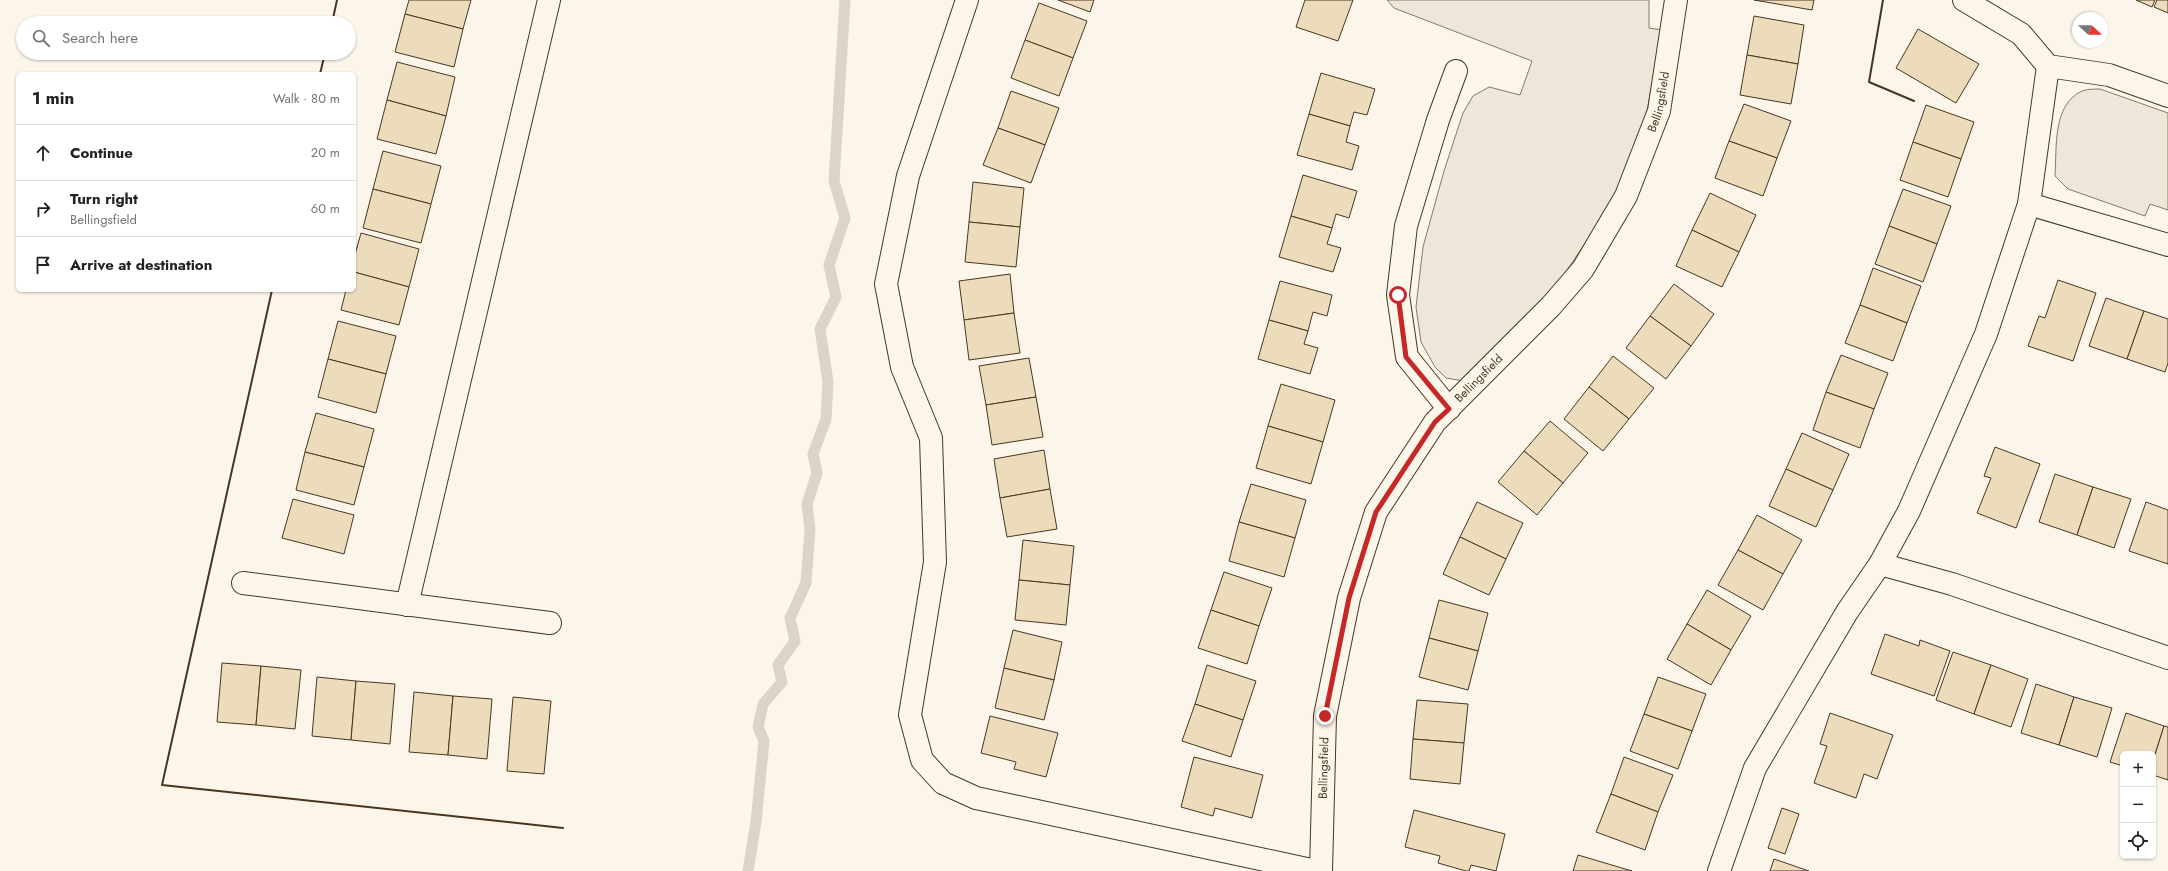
<!DOCTYPE html>
<meta charset="utf-8">
<style>
:root{--surface:#fff;--page:#f6f6f6;--text:#202124;--muted:#757577;--line:#e0e0e0}
body{margin:0;font-family:Jost,sans-serif;background:var(--page);color:var(--text)}
.controls{position:absolute;right:12px;bottom:12px;display:grid;overflow:hidden;border-radius:6px;box-shadow:0 1px 3px #0004}
.controls button{width:36px;height:36px;display:grid;place-items:center;padding:0;border:0;border-bottom:1px solid var(--line);background:var(--surface);color:var(--text);font:20px sans-serif}
.compass{position:absolute;left:2072px;top:12px;width:36px;height:36px;border-radius:50%;background:var(--surface);box-shadow:0 1px 3px #0004;rotate:111deg}
.stop{position:absolute;width:12px;height:12px;margin:-9px;border:3px solid #c62828;border-radius:50%;background:#fff}
.stop.end{background:#c62828;border-color:#fff;box-shadow:0 1px 4px #0008}
.list{margin:0;padding:0;list-style:none}
h2{display:flex;justify-content:space-between;align-items:center;height:52px;margin:0;padding:0 16px;font-size:17px}
h2 small{font-size:13px;font-weight:400;color:var(--muted)}
.list li{display:grid;grid-template-columns:26px 1fr auto;gap:12px;align-items:center;box-sizing:border-box;height:56px;padding:0 16px;border-top:1px solid var(--line)}
.list b{display:block;font-size:15px;white-space:nowrap}
.list p{margin:0;font-size:13px;white-space:nowrap;color:var(--muted)}
.list em{font-size:13px;font-style:normal;color:var(--muted)}
.icon{flex:none;width:22px;height:22px;fill:none;stroke:currentColor;stroke-width:2;stroke-linecap:round;stroke-linejoin:round}
.map{position:relative;flex:none;width:2168px;height:871px;overflow:hidden}
.search{position:absolute;background:var(--surface);box-shadow:0 1px 3px #0004;left:16px;top:16px;width:340px;height:44px;display:flex;align-items:center;gap:10px;box-sizing:border-box;padding:0 14px;border-radius:22px;color:var(--muted);font-size:15px}
.panel{position:absolute;background:var(--surface);box-shadow:0 1px 3px #0004;left:16px;top:72px;width:340px;height:220px;border-radius:6px}
.map>svg:first-child{display:block}
.green{fill:#ede6d9;stroke:#887966}
.lines{fill:none;stroke-linecap:round;stroke-linejoin:round}
.stream{stroke:#dcd4c6;stroke-width:11}
.building{fill:#ecdcbc;stroke:#4a3520}
.minor-casing{stroke:#4a3520;stroke-width:24}
.minor{stroke:#fbf6e9;stroke-width:22}
.wall{stroke:#4a3520;stroke-width:2}
.route{stroke:#c62828;stroke-width:5}
.labels{text-anchor:middle;dominant-baseline:central;stroke-width:3;stroke-linejoin:round;paint-order:stroke}
.street-label{font-size:12px;fill:#4a3520;stroke:#fbf6e9}
</style>
<div class="map">
<svg width="2168" height="871" viewBox="0 0 2168 871">
<rect width="100%" height="100%" fill="#fbf6e9"/>
<g class="green">
<polygon points="1387,0 1649,0 1649,28 1662,30 1646,116 1610,207 1554,289 1463,381 1446,378 1435,367 1421,342 1416,307 1423,247 1444,171 1463,113 1473,96 1489,87 1520,95 1532,61 1394,8"/>
<path d="M2100,89L2168,113V210L2150,204L2145,216L2068,189L2055,176C2057,148 2052,105 2082,91C2087,89 2095,89 2100,89Z"/>
</g>
<g class="lines">
<polyline class="stream" points="748,871 756,822 764,741 758,727 763,704 782,682 778,665 795,641 790,618 806,583 810,529 807,504 817,473 813,454 826,419 828,382 820,329 836,297 829,265 845,218 834,181 845,0"/>
</g>
<g class="building">
<polygon points="409,0 471,0 463,29 405,14"/>
<polygon points="1058,0 1094,0 1090,12"/>
<polygon points="1305,0 1353,0 1338,41 1296,27"/>
<polygon points="1754,0 1814,0 1812,10"/>
<polygon points="2136,0 2155,0 2152,7"/>
<polygon points="2157,0 2168,0 2168,13 2154,7"/>
<polygon points="1039,3 1087,21 1073,58 1025,40"/>
<polygon points="405,14 463,29 454,67 395,52"/>
<polygon points="1754,16 1804,25 1798,64 1747,55"/>
<polygon points="1918,29 1979,64 1956,103 1896,68"/>
<polygon points="1025,40 1073,58 1059,96 1011,78"/>
<polygon points="1747,55 1798,64 1791,104 1740,95"/>
<polygon points="397,62 455,77 446,116 387,100"/>
<polygon points="1321,73 1375,89 1367,115 1354,112 1350,126 1309,114"/>
<polygon points="1011,91 1059,108 1045,145 998,128"/>
<polygon points="387,100 446,116 436,154 377,139"/>
<polygon points="1744,104 1791,121 1777,158 1729,141"/>
<polygon points="1926,105 1974,122 1961,159 1913,142"/>
<polygon points="1309,114 1350,126 1346,142 1359,146 1352,170 1297,155"/>
<polygon points="998,128 1045,145 1031,183 983,165"/>
<polygon points="1729,141 1777,158 1763,196 1715,178"/>
<polygon points="1913,142 1961,159 1948,197 1900,180"/>
<polygon points="383,151 441,166 431,204 373,189"/>
<polygon points="1303,175 1357,191 1349,218 1336,214 1332,228 1291,216"/>
<polygon points="973,182 1024,188 1020,227 969,222"/>
<polygon points="373,189 431,204 421,243 363,228"/>
<polygon points="1903,189 1951,206 1937,244 1889,226"/>
<polygon points="1710,193 1756,215 1739,252 1692,230"/>
<polygon points="1291,216 1332,228 1327,244 1341,248 1333,272 1279,257"/>
<polygon points="969,222 1020,227 1016,267 965,262"/>
<polygon points="1889,226 1937,244 1923,282 1875,264"/>
<polygon points="1692,230 1739,252 1722,287 1676,266"/>
<polygon points="361,233 419,249 409,287 354,272 354,258"/>
<polygon points="1873,268 1921,286 1907,323 1860,305"/>
<polygon points="354,272 409,287 399,325 341,310 346,290 354,290"/>
<polygon points="1010,274 1014,313 964,320 959,281"/>
<polygon points="2058,280 2096,293 2073,361 2028,346 2039,316 2045,318"/>
<polygon points="1280,281 1332,295 1327,316 1313,312 1308,331 1269,320"/>
<polygon points="1674,284 1714,314 1691,346 1650,316"/>
<polygon points="2106,298 2144,311 2127,359 2089,346"/>
<polygon points="1860,305 1907,323 1893,361 1845,343"/>
<polygon points="2144,311 2168,319 2168,363 2165,372 2127,359"/>
<polygon points="1014,313 1020,353 969,360 964,320"/>
<polygon points="1650,316 1691,346 1666,379 1626,348"/>
<polygon points="1269,320 1308,331 1304,344 1318,348 1310,374 1258,359"/>
<polygon points="338,321 396,336 386,374 328,359"/>
<polygon points="1841,355 1888,373 1874,409 1826,392"/>
<polygon points="1613,356 1654,388 1629,419 1589,387"/>
<polygon points="1029,358 1036,397 986,405 979,366"/>
<polygon points="328,359 386,374 376,413 318,397"/>
<polygon points="1281,384 1335,400 1323,442 1268,426"/>
<polygon points="1589,387 1629,419 1603,451 1564,419"/>
<polygon points="1826,392 1874,409 1860,448 1813,430"/>
<polygon points="1036,397 1043,437 992,445 986,405"/>
<polygon points="316,413 374,429 364,467 305,452"/>
<polygon points="1550,421 1588,453 1563,483 1524,451"/>
<polygon points="1268,426 1323,442 1311,484 1256,468"/>
<polygon points="1802,433 1849,454 1833,490 1786,469"/>
<polygon points="1995,447 2040,464 2016,528 1977,513 1991,478 1984,476"/>
<polygon points="1044,450 1050,489 1000,498 994,459"/>
<polygon points="1524,451 1563,483 1537,515 1498,482"/>
<polygon points="305,452 364,467 354,505 296,490"/>
<polygon points="1786,469 1833,490 1816,527 1769,506"/>
<polygon points="2055,474 2093,487 2077,535 2039,522"/>
<polygon points="1251,484 1306,500 1295,538 1239,522"/>
<polygon points="2093,487 2131,499 2114,548 2077,535"/>
<polygon points="1050,489 1057,529 1007,537 1000,498"/>
<polygon points="293,499 354,515 344,554 282,538"/>
<polygon points="1477,502 1523,523 1506,559 1460,537"/>
<polygon points="2146,502 2168,510 2168,564 2129,551"/>
<polygon points="1757,515 1802,540 1783,574 1738,550"/>
<polygon points="1239,522 1295,538 1284,577 1229,561"/>
<polygon points="1460,537 1506,559 1489,595 1443,574"/>
<polygon points="1023,540 1074,546 1070,585 1019,580"/>
<polygon points="1738,550 1783,574 1763,610 1718,585"/>
<polygon points="1224,572 1272,588 1259,626 1211,610"/>
<polygon points="1019,580 1070,585 1066,625 1015,620"/>
<polygon points="1707,590 1751,616 1731,650 1687,624"/>
<polygon points="1439,600 1488,613 1478,651 1429,638"/>
<polygon points="1211,610 1259,626 1247,664 1198,648"/>
<polygon points="1687,624 1731,650 1711,685 1667,659"/>
<polygon points="1013,630 1062,642 1054,680 1004,668"/>
<polygon points="1885,634 1919,646 1920,640 1950,651 1934,696 1871,674"/>
<polygon points="1429,638 1478,651 1468,690 1419,677"/>
<polygon points="1953,652 1991,665 1974,714 1936,700"/>
<polygon points="222,663 261,666 256,725 217,722"/>
<polygon points="1207,665 1256,681 1243,720 1195,704"/>
<polygon points="1991,665 2028,679 2011,727 1974,714"/>
<polygon points="261,666 301,670 295,729 256,725"/>
<polygon points="1004,668 1054,680 1044,720 995,708"/>
<polygon points="317,677 356,681 351,740 312,736"/>
<polygon points="1658,677 1706,694 1692,731 1644,714"/>
<polygon points="356,681 395,684 390,744 351,740"/>
<polygon points="2036,684 2074,697 2059,745 2021,733"/>
<polygon points="414,692 453,696 448,755 409,752"/>
<polygon points="453,696 492,699 487,759 448,755"/>
<polygon points="513,697 551,701 544,774 507,771"/>
<polygon points="2074,697 2112,708 2097,757 2059,745"/>
<polygon points="1417,700 1468,704 1464,743 1413,739"/>
<polygon points="1195,704 1243,720 1231,757 1182,741"/>
<polygon points="1830,713 1893,735 1877,779 1864,774 1856,798 1814,783 1827,746 1820,744"/>
<polygon points="2126,713 2164,726 2153,761 2153,754 2123,754 2123,766 2110,762"/>
<polygon points="1644,714 1692,731 1678,769 1630,751"/>
<polygon points="990,716 1058,733 1046,777 1014,769 1016,762 981,753"/>
<polygon points="2164,726 2168,727 2168,780 2153,775 2153,761"/>
<polygon points="1413,739 1464,743 1460,784 1410,779"/>
<polygon points="1194,757 1263,775 1252,818 1215,808 1213,816 1181,807"/>
<polygon points="1624,757 1673,775 1658,812 1611,794"/>
<polygon points="1611,794 1658,812 1645,850 1596,832"/>
<polygon points="1782,808 1799,814 1785,854 1768,848"/>
<polygon points="1414,810 1505,834 1496,871 1471,865 1469,871 1466,871 1438,863 1440,856 1405,847"/>
<polygon points="1578,855 1632,871 1573,871"/>
<polygon points="1774,859 1809,871 1770,871"/>
</g>
<g class="lines">
<g class="minor-casing">
<g id="minor">
<polyline points="967,0 908,176 886,284 902,367 931,438 935,562 910,715 922,760 943,783 976,798 1316,871"/>
<polyline points="1964,0 2021,34 2048,66 2109,75 2168,96"/>
<polyline points="2029,204 2168,245"/>
<polyline points="1449,409 1407,357 1398,295 1406,226 1438,120 1456,71"/>
<polyline points="1880,564 1952,584 2168,658"/>
<polyline points="243,583 550,623"/>
<polyline points="407,605 549,0"/>
<path id="s1" d="M1321,871L1325,716L1349,598L1376,512L1435,422L1551,306L1583,269L1626,196L1659,111L1676,0"/>
<polyline points="1719,871 1755,768 1847,612 1880,564 1909,511 1986,334 2029,204 2048,66"/>
</g>
</g>
<use href="#minor" class="minor"/>
<g class="wall">
<polyline points="1883,0 1869,82 1914,101"/>
<polyline points="332,23 337,0"/>
<polyline points="320,74 325,53"/>
<polyline points="272,290 162,785 563,828"/>
</g>
</g>
<g class="lines">
<polyline class="route" points="1325,716 1349,598 1376,512 1435,422 1449,409 1406,357 1398,295"/>
</g>
<g class="labels">
<g class="street-label">
<text stroke="none"><textPath href="#s1" startOffset="871">Bellingsfield</textPath></text>
<text stroke="none"><textPath href="#s1" startOffset="535">Bellingsfield</textPath></text>
<text stroke="none"><textPath href="#s1" startOffset="103">Bellingsfield</textPath></text>
</g>
</g>
</svg>
<div class="controls">
<button>+</button>
<button>−</button>
<button><svg class="icon" aria-label="locate" viewBox="0 0 24 24"><circle cx="12" cy="12" r="6"/><path d="M12 2v4M12 18v4M2 12h4M18 12h4"/></svg></button>
</div>
<svg class="compass" viewBox="-18 -18 36 36"><path d="M0-13l5 13h-10z" fill="#e53935"/><path d="M0 13l5-13h-10z" fill="#757577"/></svg>
<div class="stop" style="left:1398px;top:295px"></div>
<div class="stop end" style="left:1325px;top:716px"></div>
<div class="search"><svg class="icon" aria-label="search" viewBox="0 0 24 24"><circle cx="10" cy="10" r="6"/><path d="M15 15l6 6"/></svg>Search here</div>
<section class="panel">
<h2>1 min<small>Walk · 80 m</small></h2>
<ul class="list">
<li><svg class="icon" aria-label="ahead" viewBox="0 0 24 24"><path d="M12 20V5M6 11l6-6 6 6"/></svg><div><b>Continue</b></div><em>20 m</em></li>
<li><svg class="icon" aria-label="right" viewBox="0 0 24 24"><path d="M7 20v-9h11M14 6l5 5-5 5"/></svg><div><b>Turn right</b><p>Bellingsfield</p></div><em>60 m</em></li>
<li><svg class="icon" aria-label="arrive" viewBox="0 0 24 24"><path d="M6 21V4h12l-3 4 3 4H6"/></svg><div><b>Arrive at destination</b></div></li>
</ul>
</section>
</div>
